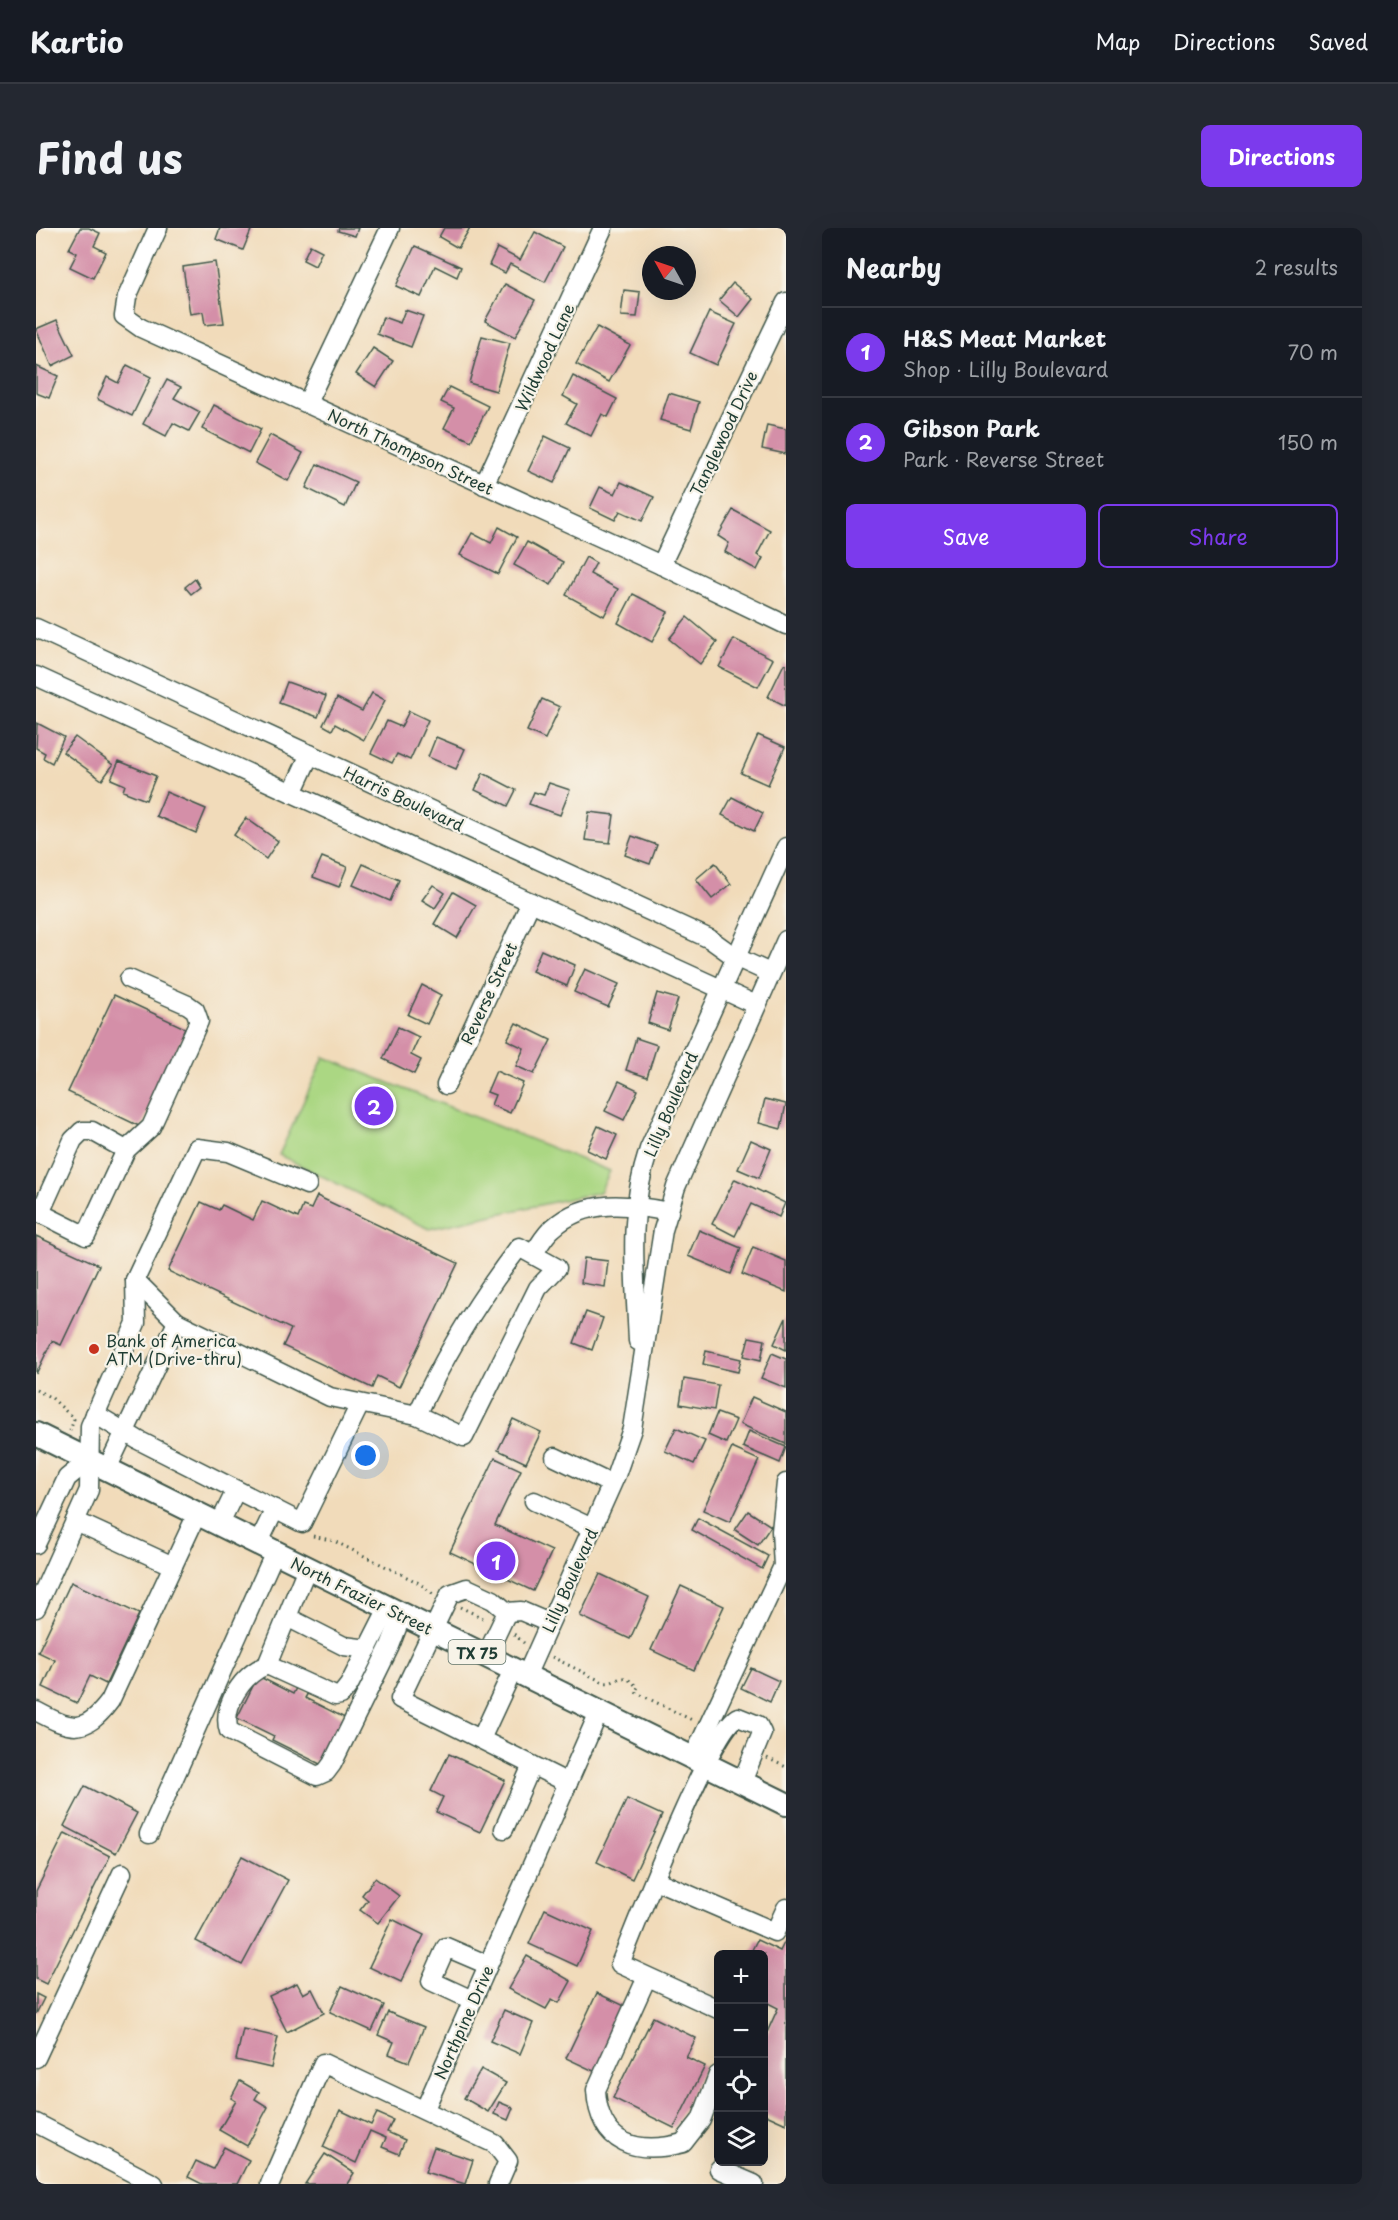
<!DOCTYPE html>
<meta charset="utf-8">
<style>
:root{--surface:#171b24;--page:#242831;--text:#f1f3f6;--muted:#9ea1a6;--line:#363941;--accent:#7c3aed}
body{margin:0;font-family:"Playpen Sans",sans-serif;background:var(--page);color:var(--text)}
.controls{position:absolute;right:18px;bottom:18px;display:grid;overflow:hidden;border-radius:9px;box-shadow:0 6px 24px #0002}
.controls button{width:54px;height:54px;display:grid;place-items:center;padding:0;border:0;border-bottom:2px solid var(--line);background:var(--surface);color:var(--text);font:30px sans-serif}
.compass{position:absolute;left:606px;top:18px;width:54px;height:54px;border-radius:50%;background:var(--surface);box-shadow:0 6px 24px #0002;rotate:310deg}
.you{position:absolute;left:330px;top:1228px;width:21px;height:21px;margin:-15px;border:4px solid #fff;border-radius:50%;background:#1a73e8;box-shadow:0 0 0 9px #1a73e833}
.badge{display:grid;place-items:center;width:39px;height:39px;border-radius:50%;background:var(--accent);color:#fff;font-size:20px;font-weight:700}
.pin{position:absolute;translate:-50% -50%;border:3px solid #fff;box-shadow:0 2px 6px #0006}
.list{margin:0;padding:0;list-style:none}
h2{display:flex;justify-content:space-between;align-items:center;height:78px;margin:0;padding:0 24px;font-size:26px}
h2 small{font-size:20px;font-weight:400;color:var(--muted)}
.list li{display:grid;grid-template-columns:39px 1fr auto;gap:18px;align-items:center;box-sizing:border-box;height:90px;padding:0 24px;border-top:2px solid var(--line)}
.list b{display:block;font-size:22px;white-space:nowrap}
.list p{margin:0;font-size:20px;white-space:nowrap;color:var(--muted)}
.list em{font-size:20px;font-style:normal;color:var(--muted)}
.actions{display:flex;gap:12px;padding:18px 24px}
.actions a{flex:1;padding:14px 0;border:2px solid var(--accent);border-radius:9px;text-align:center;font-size:21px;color:var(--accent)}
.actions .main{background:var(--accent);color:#fff}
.icon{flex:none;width:33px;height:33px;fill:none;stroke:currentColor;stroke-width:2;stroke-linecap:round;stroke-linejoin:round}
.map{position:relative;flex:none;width:750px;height:1956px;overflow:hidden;border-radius:9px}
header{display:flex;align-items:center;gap:36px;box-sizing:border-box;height:84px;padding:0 30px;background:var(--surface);border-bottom:2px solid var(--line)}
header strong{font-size:28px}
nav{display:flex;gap:33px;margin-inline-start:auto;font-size:21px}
.intro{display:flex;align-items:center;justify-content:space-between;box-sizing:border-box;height:144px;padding:0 36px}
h1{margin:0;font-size:42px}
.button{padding:15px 27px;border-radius:9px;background:var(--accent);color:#fff;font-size:21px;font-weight:700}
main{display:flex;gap:36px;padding:0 36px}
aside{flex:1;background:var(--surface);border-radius:9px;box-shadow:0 6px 24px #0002}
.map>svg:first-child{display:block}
.green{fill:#abd783;stroke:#658a5c;stroke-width:1.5}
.building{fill:#d48fa8}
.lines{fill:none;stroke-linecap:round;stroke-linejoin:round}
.minor-casing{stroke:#3e5548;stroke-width:21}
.major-casing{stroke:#3e5548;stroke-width:26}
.path{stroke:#3e5548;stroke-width:3;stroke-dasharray:1.5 4.5;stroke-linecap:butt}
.minor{stroke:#fff;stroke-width:18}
.major{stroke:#fff;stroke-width:22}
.poi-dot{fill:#c8321e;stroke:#f7f3e8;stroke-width:2}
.labels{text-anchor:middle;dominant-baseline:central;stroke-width:4.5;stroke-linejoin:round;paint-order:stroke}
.shield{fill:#f7f3e8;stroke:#60746a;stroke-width:1.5}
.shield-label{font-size:15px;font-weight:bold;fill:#1f3d34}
.street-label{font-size:16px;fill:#1f3d34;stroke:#f7f3e8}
.poi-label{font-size:16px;fill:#1f3d34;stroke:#f7f3e8;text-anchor:start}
</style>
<header>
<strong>Kartio</strong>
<nav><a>Map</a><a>Directions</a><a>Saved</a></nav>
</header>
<div class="intro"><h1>Find us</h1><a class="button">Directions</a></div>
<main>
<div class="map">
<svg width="750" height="1956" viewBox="0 0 750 1956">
<rect width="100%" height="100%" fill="#f7f3e8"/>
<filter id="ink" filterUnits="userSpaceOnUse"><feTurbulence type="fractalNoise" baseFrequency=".0167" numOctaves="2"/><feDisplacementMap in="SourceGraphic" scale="12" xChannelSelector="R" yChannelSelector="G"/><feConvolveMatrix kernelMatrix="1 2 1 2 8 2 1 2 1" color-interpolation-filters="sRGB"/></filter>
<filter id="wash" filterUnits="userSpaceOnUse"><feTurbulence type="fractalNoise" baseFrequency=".008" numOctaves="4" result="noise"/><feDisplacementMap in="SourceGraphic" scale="24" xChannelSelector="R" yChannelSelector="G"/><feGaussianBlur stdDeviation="1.35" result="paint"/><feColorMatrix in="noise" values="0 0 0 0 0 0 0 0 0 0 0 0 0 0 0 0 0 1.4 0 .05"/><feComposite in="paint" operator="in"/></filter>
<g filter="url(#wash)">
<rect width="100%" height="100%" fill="#f1dbba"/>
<polygon class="green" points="288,829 574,943 564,964 393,1001 243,927"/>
<g id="blocks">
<g class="building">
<polygon points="44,0 53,0 64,5 58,18 70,24 57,50 34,39 41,25 33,21"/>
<polygon points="184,0 216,0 207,22 180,11"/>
<polygon points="303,0 322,0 319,8 302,3"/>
<polygon points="408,0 434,0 422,20 403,9"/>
<polygon points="499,4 527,19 509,54 474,36 469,45 453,37 461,20 484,32"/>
<polygon points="274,17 286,23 279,38 267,32"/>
<polygon points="379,18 425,39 421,49 399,38 385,69 360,58"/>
<polygon points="179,34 188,95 169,97 167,84 154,86 147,39"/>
<polygon points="697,55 717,71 703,89 683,72"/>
<polygon points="469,56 499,72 479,109 449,93"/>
<polygon points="588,62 604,64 601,89 585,88"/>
<polygon points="369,82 387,88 375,119 341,106 347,89 364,95"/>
<polygon points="673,84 700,96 680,137 654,125"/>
<polygon points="21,92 38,127 16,138 0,101"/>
<polygon points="561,99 594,117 573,154 540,136"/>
<polygon points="446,108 474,115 460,163 433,155"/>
<polygon points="337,120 357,133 340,159 320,146"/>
<polygon points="91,137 115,149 96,188 61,171 71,149 82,155"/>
<polygon points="0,138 22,148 13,170 0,165"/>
<polygon points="537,148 581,171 572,189 566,186 555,208 530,195 541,176 527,168"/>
<polygon points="131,152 145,159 138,170 164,184 153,203 137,195 130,208 107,196"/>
<polygon points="413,159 452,178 435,213 408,200 418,180 405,174"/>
<polygon points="633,165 663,174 655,201 624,192"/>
<polygon points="178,177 225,201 213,225 166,201"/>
<polygon points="731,197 750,201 750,226 726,221"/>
<polygon points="234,207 267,225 252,253 219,235"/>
<polygon points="509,208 534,220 518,255 492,243"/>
<polygon points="281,236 320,254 309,279 270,260"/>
<polygon points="585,254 618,269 606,293 584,283 579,292 554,280 564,259 579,266"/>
<polygon points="697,282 734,302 721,327 727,330 721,342 689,324 693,315 682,308"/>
<polygon points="463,299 481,309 462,346 424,327 436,305 455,315"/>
<polygon points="491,314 527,334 515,357 478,337"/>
<polygon points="550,329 560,335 554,346 582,361 568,388 530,367"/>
<polygon points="159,351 164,359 155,366 149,359"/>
<polygon points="597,366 632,384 616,414 582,395"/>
<polygon points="651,389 681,414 664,436 633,411"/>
<polygon points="698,411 737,431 722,459 683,439"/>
<polygon points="748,436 750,437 750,478 732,469"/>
<polygon points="251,454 290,468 282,489 243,475"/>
<polygon points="336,465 349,472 328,512 299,496 296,502 287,497 301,470 326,483"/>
<polygon points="506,471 524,479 509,511 491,503"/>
<polygon points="373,483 392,492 374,532 361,526 356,535 335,525 351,493 365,499"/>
<polygon points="1,495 28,509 16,535 7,530 9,525 0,520"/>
<polygon points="722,507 749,519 732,557 705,545"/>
<polygon points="39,509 77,537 66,552 27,524"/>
<polygon points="400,509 429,521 420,541 392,529"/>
<polygon points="83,533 120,548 110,572 87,563 89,557 75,551"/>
<polygon points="447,545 480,562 472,578 439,562"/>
<polygon points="513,555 534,562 524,587 493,576 498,564 508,567"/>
<polygon points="130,564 170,581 160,605 120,588"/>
<polygon points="696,569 727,585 718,603 686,587"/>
<polygon points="553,584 578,587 574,615 549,612"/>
<polygon points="210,590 242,613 230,631 198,607"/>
<polygon points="596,608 621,617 614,636 589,627"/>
<polygon points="286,629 311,639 303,659 277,649"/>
<polygon points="679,635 695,656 676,671 660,651"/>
<polygon points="327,636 363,652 354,673 317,657"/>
<polygon points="397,657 409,665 399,680 386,672"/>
<polygon points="417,664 440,677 421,710 398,696"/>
<polygon points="505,722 539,737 531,758 496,743"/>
<polygon points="549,741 583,756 572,779 538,764"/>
<polygon points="386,757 405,767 391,796 372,787"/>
<polygon points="621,765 642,771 632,802 612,795"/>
<polygon points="78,767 151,801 105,899 32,864"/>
<polygon points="480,795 515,812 498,846 480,838 488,820 471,812"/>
<polygon points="362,799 383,809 375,827 385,832 378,846 347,831"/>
<polygon points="600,810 621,817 611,849 590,842"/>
<polygon points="460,843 487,855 474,885 455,877 459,867 451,864"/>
<polygon points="583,853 602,862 588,892 569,883"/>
<polygon points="729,871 750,876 745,901 723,895"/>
<polygon points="562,898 581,907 570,931 551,922"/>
<polygon points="715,912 735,921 723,950 702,941"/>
<polygon points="699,951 749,975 743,989 715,976 699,1008 676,996"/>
<polygon points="281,968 422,1035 363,1159 341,1148 336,1160 247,1118 255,1101 132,1043 165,974 183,982 186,977 217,992 226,973 262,990 267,978 275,981"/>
<polygon points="663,1002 705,1020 695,1046 652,1028"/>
<polygon points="0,1008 63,1037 25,1117 16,1113 0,1146"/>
<polygon points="717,1019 750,1033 750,1064 706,1046"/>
<polygon points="548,1030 572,1033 569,1059 545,1055"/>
<polygon points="550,1084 567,1090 556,1122 538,1115"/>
<polygon points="750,1090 750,1122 738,1116"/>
<polygon points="713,1109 729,1112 725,1132 708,1128"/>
<polygon points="670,1123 705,1131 702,1144 667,1136"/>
<polygon points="736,1125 750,1131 750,1160 725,1150"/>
<polygon points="648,1151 682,1157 678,1182 644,1176"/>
<polygon points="716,1169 750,1184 750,1216 704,1196"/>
<polygon points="681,1185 700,1192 690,1215 672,1207"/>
<polygon points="477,1191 505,1204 490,1235 462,1222"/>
<polygon points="640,1200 669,1213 658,1236 629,1223"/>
<polygon points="713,1203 750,1219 744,1235 707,1219"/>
<polygon points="696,1220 723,1232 694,1294 667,1282"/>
<polygon points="459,1230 485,1242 459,1297 516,1323 497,1363 414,1324"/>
<polygon points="712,1283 735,1298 722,1317 699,1302"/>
<polygon points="662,1290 732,1328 726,1341 656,1302"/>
<polygon points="564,1346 613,1369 594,1411 544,1388"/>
<polygon points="35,1354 103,1386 70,1456 54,1448 41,1475 7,1459 19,1432 2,1424"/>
<polygon points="645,1358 688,1378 658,1442 615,1422"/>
<polygon points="715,1440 743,1453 734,1474 705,1460"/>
<polygon points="222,1448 257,1466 260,1460 272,1465 269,1470 311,1491 288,1538 236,1512 238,1508 201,1490"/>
<polygon points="413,1526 469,1552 444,1604 400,1584 407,1569 395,1563"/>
<polygon points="49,1558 101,1585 80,1625 28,1598"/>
<polygon points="591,1571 626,1587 596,1651 561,1634"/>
<polygon points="29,1605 74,1628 10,1756 0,1751 0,1663"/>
<polygon points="206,1628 252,1652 206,1737 160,1713"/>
<polygon points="339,1650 363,1668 342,1695 324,1682 332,1672 326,1667"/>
<polygon points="509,1681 557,1703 541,1738 493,1716"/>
<polygon points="356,1691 388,1707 365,1754 333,1739"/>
<polygon points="750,1711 750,1896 728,1886 728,1811 742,1780 728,1773 728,1726 714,1726 721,1712 744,1723"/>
<polygon points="491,1728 535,1753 523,1775 516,1771 510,1781 472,1761"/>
<polygon points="261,1755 267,1766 276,1761 288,1785 251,1804 233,1768"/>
<polygon points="306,1758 348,1777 336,1803 294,1784"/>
<polygon points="561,1765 593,1780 562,1845 530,1830"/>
<polygon points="0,1766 8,1770 0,1786"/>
<polygon points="468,1782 497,1795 484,1826 454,1813"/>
<polygon points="352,1784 388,1799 373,1834 353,1826 358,1814 342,1807"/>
<polygon points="617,1789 660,1810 650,1829 669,1838 638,1900 577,1870"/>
<polygon points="207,1801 242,1809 235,1840 200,1832"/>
<polygon points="445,1841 470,1855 452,1884 428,1870"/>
<polygon points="204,1853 223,1864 219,1871 232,1879 211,1918 183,1902 200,1873 195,1870"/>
<polygon points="463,1874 477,1880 472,1892 458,1886"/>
<polygon points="304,1882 335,1897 341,1885 357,1892 351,1904 369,1912 363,1926 346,1919 350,1910 334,1903 320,1935 287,1919"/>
<polygon points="188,1919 213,1932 201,1956 166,1956 152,1949 160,1933 177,1941"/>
<polygon points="398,1919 437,1932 429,1956 389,1944"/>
<polygon points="289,1926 318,1945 311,1956 269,1956"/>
</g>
</g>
</g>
<g filter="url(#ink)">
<use href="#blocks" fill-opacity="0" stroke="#3e5548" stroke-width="1.5"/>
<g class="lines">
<g class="minor-casing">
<g id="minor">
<polyline points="122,0 91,69 88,88 105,100 625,337 750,397"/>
<polyline points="271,175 354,0"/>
<polyline points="448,257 567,0"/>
<polyline points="625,337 750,74"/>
<polyline points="0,400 674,711 699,729 734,745"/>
<polyline points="0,448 720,777"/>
<polyline points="256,565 274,526"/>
<polyline points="410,857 495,674"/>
<polyline points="90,922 50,1008 4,985 37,912 46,903 56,903 90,922 115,899 163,793 159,782 152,777 93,751"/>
<path d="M483,1019L521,1040L502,1060L428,1209L381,1187C409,1126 443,1071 483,1019Z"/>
<path d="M497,1026C503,1018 509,1006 517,1000C550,970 593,976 633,984"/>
<polyline points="99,1052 141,1094"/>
<path d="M602,1113C599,1044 591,988 613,921L750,619"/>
<polyline points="59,1186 102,1212 266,1295 324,1176"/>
<polyline points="519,1229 575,1256"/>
<polyline points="71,1241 141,1094 294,1169 381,1187"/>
<polyline points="498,1273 556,1300"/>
<polyline points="39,1293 137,1338"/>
<polyline points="183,1297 200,1262"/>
<polyline points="0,1316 31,1250 53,1232"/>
<polyline points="222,1316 239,1281"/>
<polyline points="271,1340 231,1437 299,1468 305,1467 313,1457 352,1380"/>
<polyline points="0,1380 53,1262 54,1198 100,1095 99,1052 161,920 192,924 271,957"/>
<polyline points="471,1384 485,1383 513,1395"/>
<polyline points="251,1389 308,1418 332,1421"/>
<polyline points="450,1428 471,1384 457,1372 431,1360 414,1366 364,1471 532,1555"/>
<path d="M231,1437C207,1446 185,1478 193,1503L281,1548L290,1544L296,1536L354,1418L366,1387"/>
<polyline points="490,1448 580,1247 596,1201 627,1002 640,959 750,712"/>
<path d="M0,1483C34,1501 48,1508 74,1473L161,1286"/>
<polyline points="445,1511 477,1442"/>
<polyline points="657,1530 747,1338 745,1303 750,1255"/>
<polyline points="468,1601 496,1537"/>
<polyline points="113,1606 239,1324"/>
<polyline points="619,1652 739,1704 750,1680"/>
<path d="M611,1749L560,1862C563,1917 601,1927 647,1915L665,1892L682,1847"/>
<polyline points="436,1772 395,1753 410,1719 452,1737"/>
<path d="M682,1781L584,1736C598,1702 677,1497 702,1489L722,1497L726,1505L706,1554"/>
<polyline points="0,1830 86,1645"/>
<polyline points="389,1881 563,1484"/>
<polyline points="0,1895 118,1956"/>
<polyline points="683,1941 718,1956"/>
<polyline points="234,1956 287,1835 459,1916 472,1933 462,1956"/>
</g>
</g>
<g class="major-casing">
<polyline id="major" points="0,1206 750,1576"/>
</g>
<g class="path">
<polyline points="0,1162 16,1170 38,1191 34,1203"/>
<polyline points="277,1308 298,1313 383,1355 397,1366"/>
<polyline points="424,1379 451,1392"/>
<polyline points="478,1406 488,1415"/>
<path d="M516,1429L567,1454C576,1457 580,1450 588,1450C593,1450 598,1457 602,1459L599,1464L658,1493"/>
<polyline points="731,1530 750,1539"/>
</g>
<use href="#minor" class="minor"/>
<use href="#major" class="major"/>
</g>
</g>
<circle class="poi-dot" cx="58" cy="1121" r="6"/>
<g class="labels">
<rect class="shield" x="412.5" y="1412" width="57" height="24" rx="4.5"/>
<g class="shield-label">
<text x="441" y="1424">TX 75</text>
</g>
<g class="street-label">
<text transform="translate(508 129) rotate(-65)">Wildwood Lane</text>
<text transform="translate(687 205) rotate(-65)">Tanglewood Drive</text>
<text transform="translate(375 223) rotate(25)">North Thompson Street</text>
<text transform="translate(368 570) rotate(25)">Harris Boulevard</text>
<text transform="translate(452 765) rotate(-65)">Reverse Street</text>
<text transform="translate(634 876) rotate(-67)">Lilly Boulevard</text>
<text transform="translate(533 1352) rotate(-66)">Lilly Boulevard</text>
<text transform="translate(326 1367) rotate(26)">North Frazier Street</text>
<text transform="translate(427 1794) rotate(-66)">Northpine Drive</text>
</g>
<g class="poi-label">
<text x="70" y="1112">Bank of America<tspan x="70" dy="18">ATM (Drive-thru)</tspan></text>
</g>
</g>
</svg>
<div class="controls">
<button>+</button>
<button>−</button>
<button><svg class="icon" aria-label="locate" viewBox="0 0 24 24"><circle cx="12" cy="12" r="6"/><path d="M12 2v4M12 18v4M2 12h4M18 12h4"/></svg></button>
<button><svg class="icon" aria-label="layers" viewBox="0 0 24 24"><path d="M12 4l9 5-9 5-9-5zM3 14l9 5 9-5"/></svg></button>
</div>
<svg class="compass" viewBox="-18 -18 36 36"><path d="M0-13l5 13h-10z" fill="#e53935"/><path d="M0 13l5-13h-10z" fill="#9ea1a6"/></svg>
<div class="you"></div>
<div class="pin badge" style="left:460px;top:1333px">1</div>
<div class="pin badge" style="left:338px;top:878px">2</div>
</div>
<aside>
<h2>Nearby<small>2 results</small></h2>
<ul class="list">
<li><span class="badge">1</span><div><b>H&amp;S Meat Market</b><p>Shop · Lilly Boulevard</p></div><em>70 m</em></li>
<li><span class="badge">2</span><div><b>Gibson Park</b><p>Park · Reverse Street</p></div><em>150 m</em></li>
</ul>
<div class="actions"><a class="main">Save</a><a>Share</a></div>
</aside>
</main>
